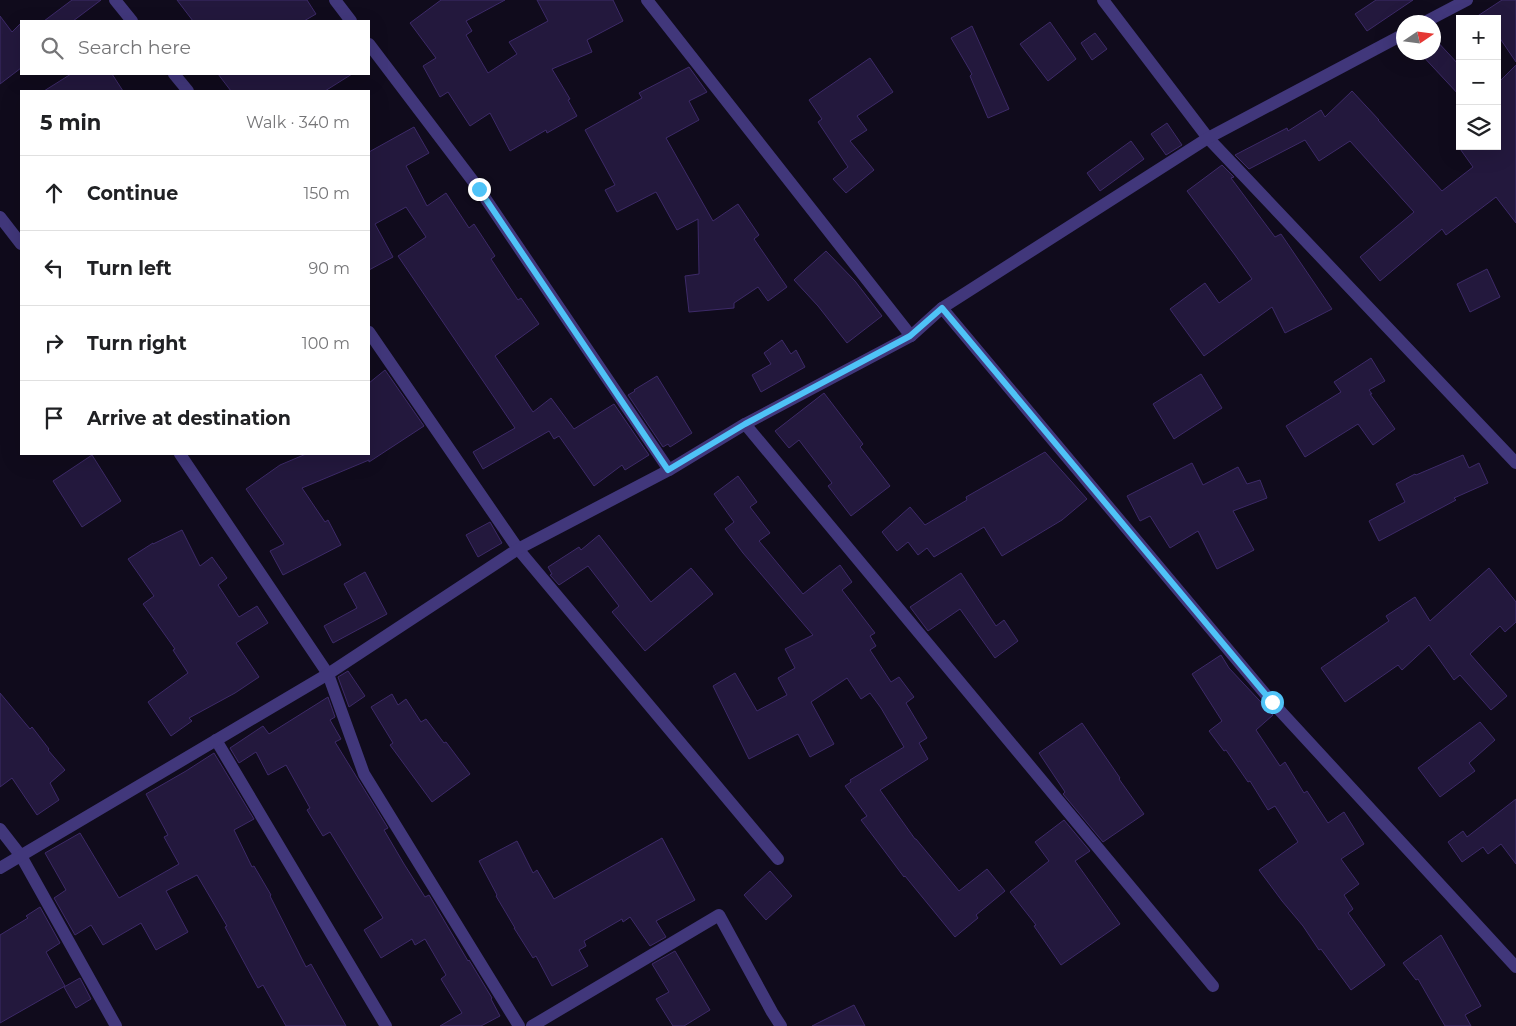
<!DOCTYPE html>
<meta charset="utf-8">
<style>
:root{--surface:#fff;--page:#f6f6f6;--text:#202124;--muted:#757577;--line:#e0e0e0}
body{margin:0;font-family:Montserrat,sans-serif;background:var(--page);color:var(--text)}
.controls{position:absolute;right:15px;top:15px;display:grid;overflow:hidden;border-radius:0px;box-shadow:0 5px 20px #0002}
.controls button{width:45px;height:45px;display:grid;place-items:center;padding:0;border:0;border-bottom:1px solid var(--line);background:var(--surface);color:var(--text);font:25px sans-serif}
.compass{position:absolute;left:1396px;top:15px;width:45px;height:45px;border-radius:50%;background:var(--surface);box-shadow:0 5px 20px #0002;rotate:77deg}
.stop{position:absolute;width:15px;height:15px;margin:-11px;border:4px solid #4fc3f7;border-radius:50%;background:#fff}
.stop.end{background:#4fc3f7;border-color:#fff;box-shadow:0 1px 5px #0008}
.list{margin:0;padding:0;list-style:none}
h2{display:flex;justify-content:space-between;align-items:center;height:65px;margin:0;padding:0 20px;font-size:21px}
h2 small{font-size:16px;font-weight:400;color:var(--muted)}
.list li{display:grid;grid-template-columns:32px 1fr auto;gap:15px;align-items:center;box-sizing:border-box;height:75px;padding:0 20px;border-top:1px solid var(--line)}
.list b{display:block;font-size:19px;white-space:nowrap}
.list em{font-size:16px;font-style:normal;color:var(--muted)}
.icon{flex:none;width:28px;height:28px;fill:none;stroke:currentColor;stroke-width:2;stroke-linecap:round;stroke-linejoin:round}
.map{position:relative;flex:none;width:1516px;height:1026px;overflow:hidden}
.search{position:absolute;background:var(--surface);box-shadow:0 5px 20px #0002;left:20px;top:20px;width:350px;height:55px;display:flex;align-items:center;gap:12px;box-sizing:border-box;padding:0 18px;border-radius:0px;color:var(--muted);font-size:19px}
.panel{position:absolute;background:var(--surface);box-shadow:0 5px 20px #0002;left:20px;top:90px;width:350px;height:365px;border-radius:0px}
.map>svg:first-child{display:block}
.building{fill:#23183d;stroke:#3d2a68}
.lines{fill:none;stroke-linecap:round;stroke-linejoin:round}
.minor{stroke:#41377b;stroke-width:12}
.route{stroke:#4fc3f7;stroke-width:6}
</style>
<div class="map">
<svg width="1516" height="1026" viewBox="0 0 1516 1026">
<rect width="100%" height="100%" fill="#100b1c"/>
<g class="building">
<polygon points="72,0 101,0 73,21 44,21"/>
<polygon points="177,0 307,0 316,14 304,21 193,21"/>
<polygon points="441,0 505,0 466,21 472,31 466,35 488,73 517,54 509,42 548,21 537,0 613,0 623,21 587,40 592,52 552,69 570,99 568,100 577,116 547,133 546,130 510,151 490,113 470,126 448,92 440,97 423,66 436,58 410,23"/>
<polygon points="1376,0 1413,0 1367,31 1355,14"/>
<polygon points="1502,0 1516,0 1516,62 1497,34 1497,19 1473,19"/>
<polygon points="0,16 12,32 21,23 21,68 0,84"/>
<polygon points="1050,22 1076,59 1048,81 1020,44"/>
<polygon points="972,26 1009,109 988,118 970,76 972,74 951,38"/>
<polygon points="1095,33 1107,49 1092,60 1081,43"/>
<polygon points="1434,38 1460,66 1460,96 1419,52 1434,52"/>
<polygon points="870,58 893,92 857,116 867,130 850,141 874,170 846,193 833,179 848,167 818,122 822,119 809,100"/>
<polygon points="1516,65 1516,223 1496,197 1446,235 1442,229 1380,281 1360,257 1414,212 1350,141 1319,161 1305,140 1249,169 1235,155 1287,128 1288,131 1321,110 1325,117 1352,91 1379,120 1378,120 1442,191 1473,167 1458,146 1497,146 1497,84"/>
<polygon points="689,67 707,92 689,101 699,120 666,138 713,221 738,204 759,235 754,239 787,287 768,301 758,287 734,303 734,308 689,312 685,276 699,274 698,219 677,230 656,192 617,212 605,190 615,185 585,130 642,98 639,93"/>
<polygon points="71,74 112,74 123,91 44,91"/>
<polygon points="218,74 352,74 325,91 231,91"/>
<polygon points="1167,123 1182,145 1166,155 1151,134"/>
<polygon points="414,127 429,153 406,166 427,206 446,193 469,228 474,224 495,256 491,259 518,300 521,298 539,324 495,356 533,412 551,398 574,429 614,404 649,455 625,470 622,465 594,486 559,436 554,439 549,431 483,469 473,452 515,428 398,256 426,237 406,207 375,224 393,257 369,270 369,152"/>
<polygon points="1131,141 1144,159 1100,191 1087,173"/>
<polygon points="1222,165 1234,177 1231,178 1275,237 1281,234 1332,309 1285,333 1272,307 1204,356 1170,309 1205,283 1219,303 1252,279 1235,255 1187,191"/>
<polygon points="826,251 855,281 882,316 847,343 818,306 794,280"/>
<polygon points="1487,269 1500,297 1470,312 1457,284"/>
<polygon points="782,340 791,354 796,350 805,367 761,392 752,375 771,364 764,353"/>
<polygon points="1371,358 1385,381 1369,390 1372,394 1370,394 1395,429 1373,445 1358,424 1305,457 1286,426 1341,392 1334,382"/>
<polygon points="385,370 424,426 369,462 369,460 302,488 325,522 328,520 341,545 283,575 270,551 284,544 246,489 280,465 306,454 369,454 369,383"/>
<polygon points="1201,374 1222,408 1174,439 1153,404"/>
<polygon points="657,376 692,433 670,447 668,444 663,447 628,395 635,391 634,390"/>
<polygon points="824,393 863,444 860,447 890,486 851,516 828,486 832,483 799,440 789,448 775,431"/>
<polygon points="1045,452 1087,499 1062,520 1002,556 984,527 934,557 927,548 918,555 908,542 897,551 882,532 910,507 925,525 967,500 966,497"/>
<polygon points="92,455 121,501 82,527 53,481"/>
<polygon points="1463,455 1469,468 1479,463 1488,483 1454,498 1456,500 1379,541 1369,521 1405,502 1396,484 1415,474 1416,475"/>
<polygon points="1192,463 1203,485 1238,467 1247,484 1260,480 1267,498 1233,511 1254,550 1217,569 1198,531 1170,548 1150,516 1140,521 1127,496"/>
<polygon points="738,476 757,502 750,507 770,533 759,541 803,594 840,565 852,582 842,590 875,633 870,636 876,646 870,650 891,682 899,677 914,697 906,703 927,738 919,743 928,759 880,790 915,839 916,839 959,891 987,869 1005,891 976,915 978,918 955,937 905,876 904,877 883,849 861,820 867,816 845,786 851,782 850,780 904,747 881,708 870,693 861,699 847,678 811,702 834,744 810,757 798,734 749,759 713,686 735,673 757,711 787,695 778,678 795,668 785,649 813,635 743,553 725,529 734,522 714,494"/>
<polygon points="490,522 502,543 478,557 466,535"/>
<polygon points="182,530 200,566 212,557 227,578 218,585 239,617 257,606 268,623 236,643 259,677 235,693 189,718 192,721 171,736 148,702 188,673 173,650 175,649 143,604 154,596 128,559 153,543 153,544"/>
<polygon points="599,535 651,602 691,568 713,594 645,651 612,612 619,606 588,566 559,585 550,575 552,574 548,567 579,547 581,550"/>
<polygon points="1489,568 1516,602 1516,622 1505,632 1500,626 1470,654 1507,696 1491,710 1460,675 1454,680 1429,645 1402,670 1398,665 1345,702 1321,668 1389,621 1386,616 1415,597 1430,621"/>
<polygon points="365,572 387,614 333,643 324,626 357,608 344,584"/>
<polygon points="961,573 996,626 1004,620 1018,641 995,658 960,609 928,631 910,607"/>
<polygon points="1221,655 1229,668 1273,715 1256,730 1280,766 1285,762 1304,793 1307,791 1328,823 1344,812 1364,844 1341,859 1359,884 1344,895 1353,909 1348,913 1385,965 1351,990 1321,949 1319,950 1303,926 1282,901 1259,870 1298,842 1275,806 1268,810 1250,781 1248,782 1226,750 1224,751 1209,731 1222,721 1192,674"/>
<polygon points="348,671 365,696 349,707 338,677"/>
<polygon points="0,693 30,729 32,727 49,749 48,750 65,770 50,783 59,800 37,815 12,778 0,787"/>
<polygon points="392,694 398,705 406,699 421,722 426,719 444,743 446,742 470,774 432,802 390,745 393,743 371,707"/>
<polygon points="328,697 335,717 330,720 341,739 335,742 388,828 384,830 404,864 425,897 429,895 468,961 469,960 492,998 491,999 500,1016 481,1026 440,1026 462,1013 441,979 446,975 425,939 415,945 412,939 381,958 364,930 383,918 330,832 323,836 307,810 310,808 286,765 268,775 256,752 239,763 230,748 263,726 269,734"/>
<polygon points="1480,722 1495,740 1469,763 1475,771 1440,797 1418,768"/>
<polygon points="1082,723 1120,778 1119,779 1144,814 1103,842 1063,794 1065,792 1039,753"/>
<polygon points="214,753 254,819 234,830 252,867 254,866 271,895 270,896 306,967 311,964 346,1026 286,1026 263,985 258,988 225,927 227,926 197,875 166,891 188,932 156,950 141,923 103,945 91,925 75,935 54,898 66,890 45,853 80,833 119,898 179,864 164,837 168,835 146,794 186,771"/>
<polygon points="1516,799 1516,864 1501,844 1488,854 1483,847 1462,862 1448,842 1463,831 1467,837"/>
<polygon points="1064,820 1090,851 1075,861 1120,924 1061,965 1034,926 1036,925 1010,892 1049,861 1035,842"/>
<polygon points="662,838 695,900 656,921 666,937 650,946 630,917 623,922 622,919 584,941 586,946 579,950 588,966 552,986 536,956 533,958 514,928 515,928 496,896 497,895 479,861 517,841 533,873 537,870 554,899"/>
<polygon points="770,871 792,896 766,920 744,895"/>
<polygon points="40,907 60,943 46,952 65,986 0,1023 0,935 28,918 26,916"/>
<polygon points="1441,935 1481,1006 1465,1015 1471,1026 1445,1026 1418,979 1416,980 1403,963"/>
<polygon points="675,951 710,1010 684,1026 673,1026 656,999 669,992 652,964"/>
<polygon points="80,978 91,999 76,1008 64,987"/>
<polygon points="854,1005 865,1026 812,1026"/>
</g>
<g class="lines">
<g class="minor">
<polyline points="115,0 132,21"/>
<polyline points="335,0 351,21"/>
<polyline points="647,0 911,336"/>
<polyline points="1103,0 1208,138 1516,463"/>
<polyline points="1425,22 1467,0"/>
<polyline points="369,44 479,189 669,470"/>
<polyline points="174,74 188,91"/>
<polyline points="0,217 21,244"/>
<polyline points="942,308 1272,702 1516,967"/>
<polyline points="369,332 518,549 778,859"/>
<polyline points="745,424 1213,986"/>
<polyline points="180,454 328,674 364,774 519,1026"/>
<polyline points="216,740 386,1026"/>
<polyline points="0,829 21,856 116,1026"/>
<polyline points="0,868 328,674 518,549 669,470 745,424 911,336 942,308 1208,138 1404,34"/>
<polyline points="532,1026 719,915 772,1012 781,1026"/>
</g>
</g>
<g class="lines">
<polyline class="route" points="479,189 668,470 745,424 910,336 942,308 1272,702"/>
</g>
</svg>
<div class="controls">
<button>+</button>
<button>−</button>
<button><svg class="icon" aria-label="layers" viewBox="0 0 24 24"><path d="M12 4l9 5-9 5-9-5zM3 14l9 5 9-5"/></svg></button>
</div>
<svg class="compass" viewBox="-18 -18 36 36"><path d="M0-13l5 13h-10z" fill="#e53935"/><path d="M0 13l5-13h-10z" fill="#757577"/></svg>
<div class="stop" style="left:1272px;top:702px"></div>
<div class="stop end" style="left:479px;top:189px"></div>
<div class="search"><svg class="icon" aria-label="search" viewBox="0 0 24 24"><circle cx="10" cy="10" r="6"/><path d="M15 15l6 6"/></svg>Search here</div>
<section class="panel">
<h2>5 min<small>Walk · 340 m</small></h2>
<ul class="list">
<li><svg class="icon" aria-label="ahead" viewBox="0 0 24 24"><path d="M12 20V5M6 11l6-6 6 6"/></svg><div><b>Continue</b></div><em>150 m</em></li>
<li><svg class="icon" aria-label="left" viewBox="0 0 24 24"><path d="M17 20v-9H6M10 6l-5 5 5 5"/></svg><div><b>Turn left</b></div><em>90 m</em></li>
<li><svg class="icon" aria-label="right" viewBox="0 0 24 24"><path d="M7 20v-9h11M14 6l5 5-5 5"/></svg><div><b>Turn right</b></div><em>100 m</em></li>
<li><svg class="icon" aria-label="arrive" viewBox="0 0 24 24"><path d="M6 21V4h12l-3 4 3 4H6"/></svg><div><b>Arrive at destination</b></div></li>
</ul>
</section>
</div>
